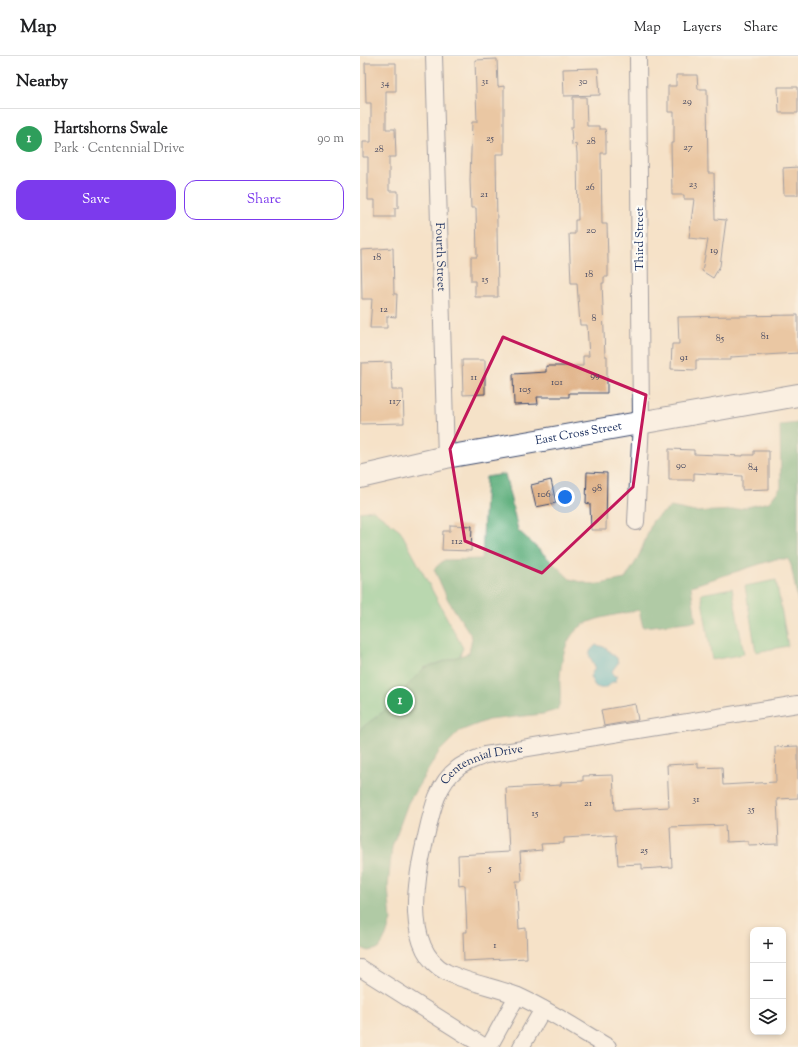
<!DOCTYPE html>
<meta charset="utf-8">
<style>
:root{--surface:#fff;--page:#f6f6f6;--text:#202124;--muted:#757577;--line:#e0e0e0;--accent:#7c3aed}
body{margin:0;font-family:"Sorts Mill Goudy",serif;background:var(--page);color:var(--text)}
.controls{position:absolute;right:12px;bottom:12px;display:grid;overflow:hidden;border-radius:8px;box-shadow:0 2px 6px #0003}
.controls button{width:36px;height:36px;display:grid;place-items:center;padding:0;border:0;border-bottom:1px solid var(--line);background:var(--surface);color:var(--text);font:20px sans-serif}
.you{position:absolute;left:205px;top:441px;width:14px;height:14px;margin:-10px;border:3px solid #fff;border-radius:50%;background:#1a73e8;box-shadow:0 0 0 6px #1a73e833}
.badge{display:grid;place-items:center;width:26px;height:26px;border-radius:50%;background:var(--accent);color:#fff;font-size:13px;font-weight:700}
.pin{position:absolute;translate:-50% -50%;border:2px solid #fff;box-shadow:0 1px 4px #0006}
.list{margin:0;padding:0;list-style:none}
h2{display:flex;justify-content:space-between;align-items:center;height:52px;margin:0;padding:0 16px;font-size:17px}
h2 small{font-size:13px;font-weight:400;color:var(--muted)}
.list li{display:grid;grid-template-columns:26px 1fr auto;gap:12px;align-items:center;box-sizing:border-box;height:60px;padding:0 16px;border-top:1px solid var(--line)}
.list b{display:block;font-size:15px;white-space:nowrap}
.list p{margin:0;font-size:13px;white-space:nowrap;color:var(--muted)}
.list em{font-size:13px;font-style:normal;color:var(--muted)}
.actions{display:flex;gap:8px;padding:12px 16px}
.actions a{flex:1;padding:9px 0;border:1px solid var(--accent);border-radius:12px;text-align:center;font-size:14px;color:var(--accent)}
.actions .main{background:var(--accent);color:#fff}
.icon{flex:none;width:22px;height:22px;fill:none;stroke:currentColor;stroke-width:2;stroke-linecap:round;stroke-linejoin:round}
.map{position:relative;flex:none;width:438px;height:991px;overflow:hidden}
header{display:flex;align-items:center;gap:24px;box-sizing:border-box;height:56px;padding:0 20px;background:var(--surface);border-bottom:1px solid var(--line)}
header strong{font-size:19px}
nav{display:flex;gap:22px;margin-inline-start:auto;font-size:14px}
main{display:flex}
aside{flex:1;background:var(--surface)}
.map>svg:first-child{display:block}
.green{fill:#70c990;stroke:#467c77}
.forest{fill:#5cad7a;stroke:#3c6e6c}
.water{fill:#4cb8c7;stroke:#347492}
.building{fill:#dba675}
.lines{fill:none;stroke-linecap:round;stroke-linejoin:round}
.street-casing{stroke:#3c4a6e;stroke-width:18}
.secondary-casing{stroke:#3c4a6e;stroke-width:24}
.street{stroke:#fff;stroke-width:16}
.secondary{stroke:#fff;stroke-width:22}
.marked{fill:none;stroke:#c2185b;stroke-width:3;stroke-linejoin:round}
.labels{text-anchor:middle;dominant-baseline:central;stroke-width:4;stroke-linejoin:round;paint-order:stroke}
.number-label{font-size:10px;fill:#4b4d64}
.street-label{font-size:12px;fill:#1b2f5e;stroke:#fdfcf7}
</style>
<header>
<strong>Map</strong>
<nav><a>Map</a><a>Layers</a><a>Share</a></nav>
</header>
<main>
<aside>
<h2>Nearby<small></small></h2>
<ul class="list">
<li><span class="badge" style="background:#2e9e5b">1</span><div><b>Hartshorns Swale</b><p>Park · Centennial Drive</p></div><em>90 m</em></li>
</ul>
<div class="actions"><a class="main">Save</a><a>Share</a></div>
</aside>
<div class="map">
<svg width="438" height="991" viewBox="0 0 438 991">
<rect width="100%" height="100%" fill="#fdfcf7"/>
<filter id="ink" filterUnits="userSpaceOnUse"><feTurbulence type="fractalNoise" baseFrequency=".025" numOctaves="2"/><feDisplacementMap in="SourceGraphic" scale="8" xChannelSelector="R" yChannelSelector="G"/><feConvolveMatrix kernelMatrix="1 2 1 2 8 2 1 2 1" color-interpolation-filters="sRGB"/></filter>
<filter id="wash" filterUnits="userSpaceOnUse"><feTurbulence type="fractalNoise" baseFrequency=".012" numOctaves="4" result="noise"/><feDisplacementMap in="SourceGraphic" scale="16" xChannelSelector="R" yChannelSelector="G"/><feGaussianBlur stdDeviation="0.9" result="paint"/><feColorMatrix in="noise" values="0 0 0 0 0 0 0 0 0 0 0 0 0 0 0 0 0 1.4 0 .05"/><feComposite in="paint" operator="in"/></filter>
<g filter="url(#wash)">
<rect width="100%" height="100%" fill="#f5e2c8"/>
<g class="green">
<polygon points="13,454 40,474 103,592 58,698 0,806 0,456"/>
<polygon points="416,524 428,590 396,596 385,530"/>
<polygon points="372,532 384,598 352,604 341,538"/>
</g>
<path class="forest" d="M438,367V546L431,509L428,503H416L331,530L336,565L283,571L279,554C230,565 205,561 200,621C199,633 203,643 197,654L183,658L128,664L100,675L79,696L48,747L32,791L28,831L31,864L26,880L19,893L8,895L0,891V673L23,656L64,612L109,597L112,581L88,544L74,513L84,504L122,503L126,421L145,418L158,474L210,523L234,529L265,523L278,502L293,464L311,451L335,456L374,454L409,446L421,431L420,369Z"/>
<path class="water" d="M236,589L244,591L257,602L258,607L252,615L254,620H257L255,626H252C247,633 242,634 235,630L230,621L235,611C231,600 224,599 236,589Z"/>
<g id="blocks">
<g class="building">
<polygon points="137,3 138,31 144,30 144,98 136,98 138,241 115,241 115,225 111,225 111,201 117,201 116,152 111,152 110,124 112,66 117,66 115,4"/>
<polygon points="5,7 36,7 36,35 26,35 26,73 35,73 36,101 29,101 29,135 38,135 38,152 35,152 35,161 15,161 15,144 8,144 8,101 3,101 3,86 11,86 11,47 6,47"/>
<polygon points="238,12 240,39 204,40 203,13"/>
<polygon points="316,19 337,19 338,33 347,33 348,117 354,117 355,163 366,164 360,210 353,222 342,215 348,184 329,182 334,143 324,143 324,139 312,139 311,87 314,87 314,56 308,56 308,30 316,30"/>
<polygon points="418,31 438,31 438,57 419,57"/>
<polygon points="213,41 226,41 227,70 239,70 239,73 245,73 246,79 246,97 241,97 242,168 247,168 248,205 248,221 244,221 244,227 242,227 245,300 247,300 247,337 209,337 209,341 177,341 178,348 154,349 153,318 186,316 186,310 223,310 223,300 229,300 227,269 220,269 217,227 211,227 209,178 215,178 215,164 218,164 217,97 216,88 212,89 211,71 213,71"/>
<polygon points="438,111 438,139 424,139 423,112"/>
<polygon points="33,192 34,238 37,238 36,261 27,260 27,272 10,272 12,243 2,243 1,194"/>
<polygon points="438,259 438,297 371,301 371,304 336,304 336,314 311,313 312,288 319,288 318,261"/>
<polygon points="102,304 125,304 125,338 103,339"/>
<polygon points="31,306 32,334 43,334 44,367 0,368 1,307"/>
<polygon points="309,393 334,394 334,398 383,400 383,399 394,399 394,395 409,395 409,433 382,434 382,420 334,417 334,424 309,424"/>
<polygon points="227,416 247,417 246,474 231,474 230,448 226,447"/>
<polygon points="191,424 196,447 176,451 171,429"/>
<polygon points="90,469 112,470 111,495 82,494 83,475 90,475"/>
<polygon points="275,648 278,664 244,670 241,654"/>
<polygon points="438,690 438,742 417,743 419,788 388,789 388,785 366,786 365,769 310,771 312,811 282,813 282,808 258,809 256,779 204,782 204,787 181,788 182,794 160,796 162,825 156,825 159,873 166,872 167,902 104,905 103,876 107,876 105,829 99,830 98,799 149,796 146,732 201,729 201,726 223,725 223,720 253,719 255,754 309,751 307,709 338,707 338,712 362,711 363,729 416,726 415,691"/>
</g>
</g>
</g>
<g filter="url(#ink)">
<use href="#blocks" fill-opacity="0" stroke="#3c4a6e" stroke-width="1"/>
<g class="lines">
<g class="street-casing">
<g id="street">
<path id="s1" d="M74,0L86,401"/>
<polyline points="276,466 281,366 278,0"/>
<polyline points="0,912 125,991"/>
<polyline points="129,991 157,940"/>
<polyline points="161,991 183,953"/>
<path id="s2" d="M248,991C219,974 189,954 158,940C135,931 109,927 86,916C43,893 56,823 65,785C71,759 76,728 98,712C105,706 117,703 125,699L438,648"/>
</g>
</g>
<g class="secondary-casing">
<g id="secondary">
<path id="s3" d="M0,421L86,401L438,339"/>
</g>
</g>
<use href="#street" class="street"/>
<use href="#secondary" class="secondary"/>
</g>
</g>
<path d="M0 0H438V991H0ZM143,281L286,339L273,431L182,517L105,485L90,393Z" fill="#f5e2c8" fill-opacity=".55" fill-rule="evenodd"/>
<path class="marked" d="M143,281L286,339L273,431L182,517L105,485L90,393Z"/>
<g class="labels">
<g class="number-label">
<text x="125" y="25">31</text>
<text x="223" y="25">30</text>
<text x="25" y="27">34</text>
<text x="327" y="45">29</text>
<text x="130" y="82">25</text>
<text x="231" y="85">28</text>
<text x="328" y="91">27</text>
<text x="19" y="93">28</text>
<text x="333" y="128">23</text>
<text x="230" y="131">26</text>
<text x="124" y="138">21</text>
<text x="231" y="174">20</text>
<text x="354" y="194">19</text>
<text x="17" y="201">18</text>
<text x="229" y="218">18</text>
<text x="125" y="223">15</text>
<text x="24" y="253">12</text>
<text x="234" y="262">8</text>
<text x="405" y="280">81</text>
<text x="360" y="282">85</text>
<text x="324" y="301">91</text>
<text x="235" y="319">99</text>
<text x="114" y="321">11</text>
<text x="197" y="326">101</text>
<text x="165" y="333">105</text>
<text x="35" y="345">117</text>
<text x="321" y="409">90</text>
<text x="393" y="411">84</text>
<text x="237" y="432">98</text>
<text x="184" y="438">106</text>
<text x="97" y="485">112</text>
<text x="336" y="743">31</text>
<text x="228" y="747">21</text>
<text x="391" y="753">35</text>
<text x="175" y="757">15</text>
<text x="284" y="794">25</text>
<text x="130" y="812">5</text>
<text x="135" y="889">1</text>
</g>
<g class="street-label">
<text transform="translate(280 183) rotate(-90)">Third Street</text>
<text stroke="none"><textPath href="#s1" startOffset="201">Fourth Street</textPath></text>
<text stroke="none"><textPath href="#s3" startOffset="223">East Cross Street</textPath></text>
<text stroke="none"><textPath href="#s2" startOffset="427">Centennial Drive</textPath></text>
</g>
</g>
</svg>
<div class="controls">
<button>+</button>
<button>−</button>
<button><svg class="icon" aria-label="layers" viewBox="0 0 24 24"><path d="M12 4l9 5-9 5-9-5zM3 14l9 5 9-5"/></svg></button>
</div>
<div class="you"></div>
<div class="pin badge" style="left:40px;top:645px;background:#2e9e5b">1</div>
</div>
</main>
